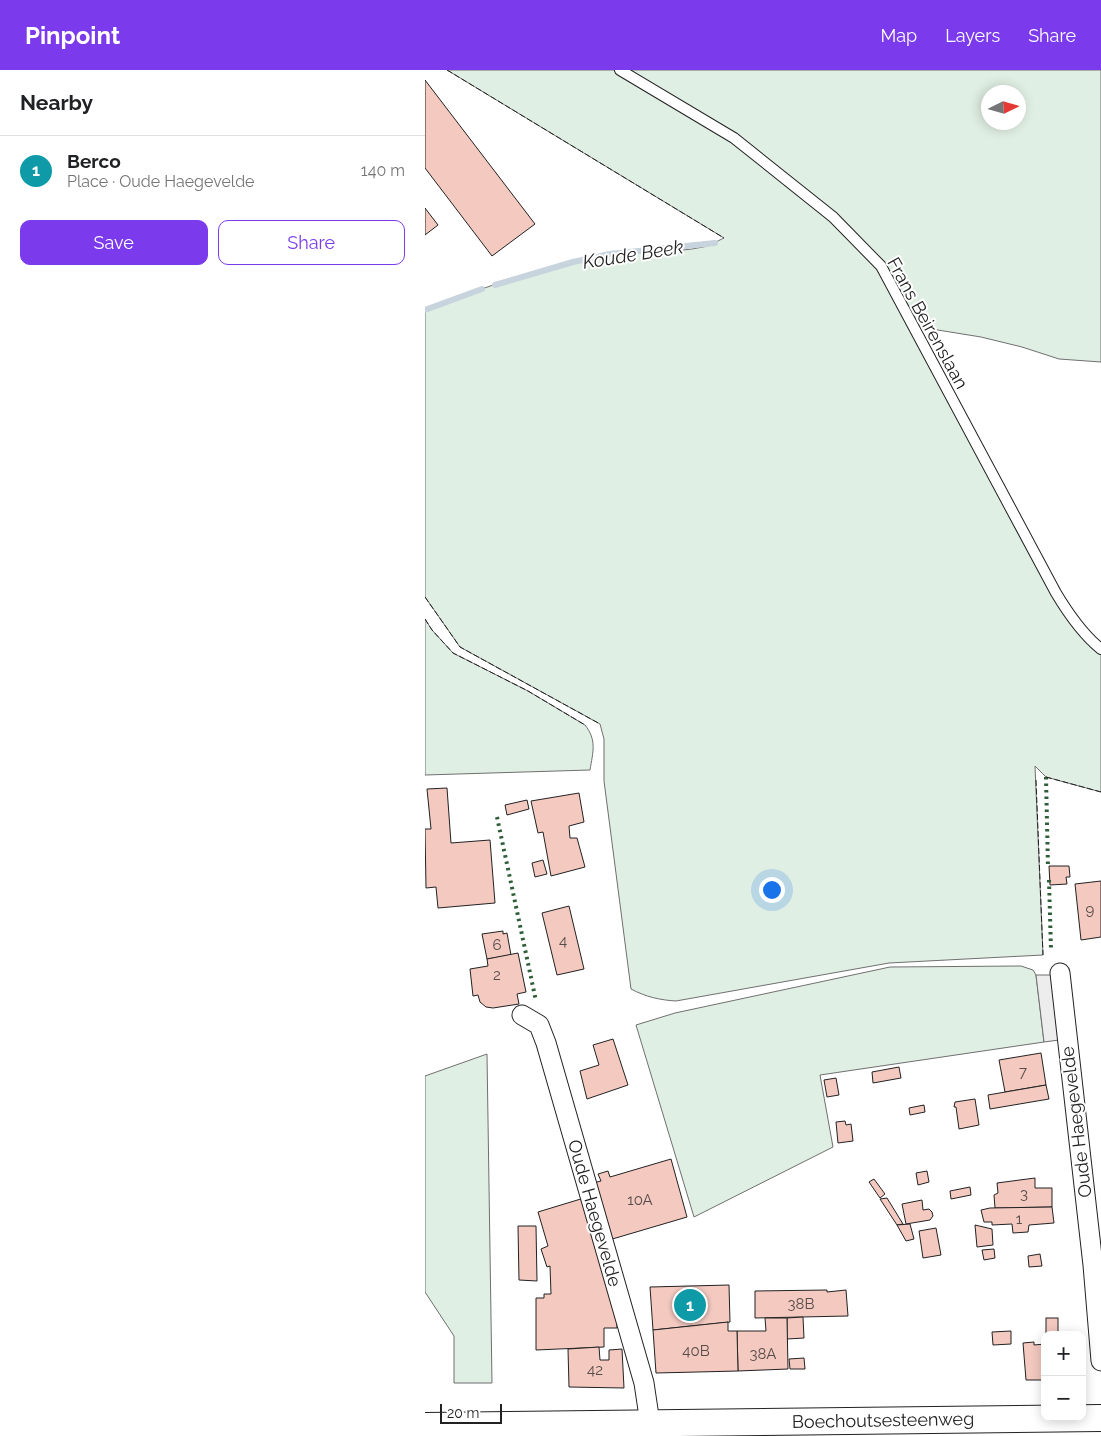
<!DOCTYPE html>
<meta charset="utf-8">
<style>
:root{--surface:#fff;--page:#f6f6f6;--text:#202124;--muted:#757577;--line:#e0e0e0;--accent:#7c3aed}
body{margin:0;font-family:Raleway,sans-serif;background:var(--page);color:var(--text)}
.controls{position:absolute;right:15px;bottom:15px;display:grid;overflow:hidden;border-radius:10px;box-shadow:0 2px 12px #0003}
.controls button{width:45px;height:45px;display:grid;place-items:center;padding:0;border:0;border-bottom:1px solid var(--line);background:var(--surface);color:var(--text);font:25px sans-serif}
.compass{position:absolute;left:556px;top:15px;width:45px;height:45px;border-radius:50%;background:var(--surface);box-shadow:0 2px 12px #0003;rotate:85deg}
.scale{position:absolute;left:15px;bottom:12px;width:62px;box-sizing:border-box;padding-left:5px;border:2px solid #222;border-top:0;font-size:14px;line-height:18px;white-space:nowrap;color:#222;-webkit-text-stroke:4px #fff;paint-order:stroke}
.you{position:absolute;left:346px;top:819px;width:18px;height:18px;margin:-12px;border:4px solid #fff;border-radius:50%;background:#1a73e8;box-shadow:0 0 0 8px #1a73e833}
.badge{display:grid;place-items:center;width:32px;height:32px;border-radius:50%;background:var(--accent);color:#fff;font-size:16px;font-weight:700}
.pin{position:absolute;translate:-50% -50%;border:2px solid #fff;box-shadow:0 1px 5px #0006}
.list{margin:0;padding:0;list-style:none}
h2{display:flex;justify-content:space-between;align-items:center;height:65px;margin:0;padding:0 20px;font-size:21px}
h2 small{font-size:16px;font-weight:400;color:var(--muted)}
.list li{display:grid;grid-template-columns:32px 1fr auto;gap:15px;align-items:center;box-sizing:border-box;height:70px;padding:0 20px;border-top:1px solid var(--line)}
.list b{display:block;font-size:19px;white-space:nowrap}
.list p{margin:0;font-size:16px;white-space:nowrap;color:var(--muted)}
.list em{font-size:16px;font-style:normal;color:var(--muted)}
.actions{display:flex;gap:10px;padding:15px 20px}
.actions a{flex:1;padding:11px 0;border:1px solid var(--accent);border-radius:10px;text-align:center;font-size:18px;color:var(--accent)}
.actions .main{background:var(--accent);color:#fff}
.map{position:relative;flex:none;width:676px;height:1366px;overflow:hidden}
header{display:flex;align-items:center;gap:30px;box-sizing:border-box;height:70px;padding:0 25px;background:var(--accent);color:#fff}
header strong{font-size:24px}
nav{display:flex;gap:28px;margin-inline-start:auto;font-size:18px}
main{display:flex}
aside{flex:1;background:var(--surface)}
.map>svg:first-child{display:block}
.green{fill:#e0efe3;stroke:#6f6f6f;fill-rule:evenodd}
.parking{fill:#ededed;stroke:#6f6f6f}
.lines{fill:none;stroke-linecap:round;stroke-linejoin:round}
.stream{stroke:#c7d3dd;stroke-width:6}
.building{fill:#f3c9c0;stroke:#222}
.lane-casing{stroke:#222;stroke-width:12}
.street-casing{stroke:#222;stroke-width:21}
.secondary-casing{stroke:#222;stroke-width:28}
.lane{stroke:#fff;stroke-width:10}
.street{stroke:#fff;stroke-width:19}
.secondary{stroke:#fff;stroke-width:26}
.hedge{stroke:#2f5e38;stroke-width:4;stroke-dasharray:2.5 4;stroke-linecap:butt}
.fence{stroke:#222;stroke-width:1;stroke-dasharray:6 2.5;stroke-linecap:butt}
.labels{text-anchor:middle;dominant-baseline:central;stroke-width:4;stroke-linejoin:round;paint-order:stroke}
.number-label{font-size:15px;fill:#564c4a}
.street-label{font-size:18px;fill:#222;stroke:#fff}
.water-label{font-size:19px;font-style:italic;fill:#222;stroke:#fff}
</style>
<header>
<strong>Pinpoint</strong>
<nav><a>Map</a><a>Layers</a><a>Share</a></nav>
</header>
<main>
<aside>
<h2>Nearby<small></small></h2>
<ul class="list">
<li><span class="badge" style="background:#0f9aa8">1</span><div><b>Berco</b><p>Place · Oude Haegevelde</p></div><em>140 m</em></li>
</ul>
<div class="actions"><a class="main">Save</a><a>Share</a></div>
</aside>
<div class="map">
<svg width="676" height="1366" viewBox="0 0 676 1366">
<rect width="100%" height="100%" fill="#fff"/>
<g class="green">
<path d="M22,0H676V292L634,289L597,277L556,267L488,256L631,523L676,579V722L621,707L610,696L618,885L464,893L251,931C235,930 221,927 206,919L179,711V669L175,654L35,577L0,527V240C59,217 120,196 183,184C214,179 247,184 278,177C285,176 292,171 299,168ZM564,22H594V52H564Z"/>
<path d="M0,549L7,560L28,583L103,621L160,655C172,670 168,682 165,700L0,705Z"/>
<polygon points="596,896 608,900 611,905 619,972 395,1005 408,1077 269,1147 211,955 250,943 465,897"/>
<polygon points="62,984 67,1313 29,1313 29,1266 0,1222 0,1006"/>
</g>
<polygon class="parking" points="611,905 627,905 634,970 619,972"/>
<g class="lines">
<g class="stream">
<polyline points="70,215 148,192 185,184 290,173"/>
<polyline points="0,240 57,219"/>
</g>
</g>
<g class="building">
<polygon points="0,10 110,154 67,186 0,98"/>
<polygon points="0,138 13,155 0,165"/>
<polygon points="22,718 26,773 65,770 70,833 13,838 11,817 1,818 0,759 6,759 2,719"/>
<polygon points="154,723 159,752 144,756 145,768 152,768 160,797 126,806 118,762 113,763 106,731"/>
<polygon points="102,730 104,739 82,745 80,735"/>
<polygon points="118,790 122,804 110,807 107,793"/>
<polygon points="624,796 644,796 645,807 641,807 642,814 625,815"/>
<polygon points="676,811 676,867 656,870 650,814"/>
<polygon points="144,836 159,899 132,905 117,843"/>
<polygon points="78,861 78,864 82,863 86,885 62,889 57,864"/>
<polygon points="93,883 101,922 92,924 94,934 68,938 61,937 55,932 53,925 48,926 45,899 63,896 62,889"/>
<polygon points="188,969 203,1015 162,1029 155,1001 174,995 168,975"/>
<polygon points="616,983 621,1015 580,1022 574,990"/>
<polygon points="474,997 476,1008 448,1013 447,1002"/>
<polygon points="411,1008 414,1025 402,1027 399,1010"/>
<polygon points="621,1015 624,1029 565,1039 563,1025"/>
<polygon points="550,1029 554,1055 534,1059 531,1037 529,1037 530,1032"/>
<polygon points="499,1035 500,1042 485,1045 484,1038"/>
<polygon points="420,1051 421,1055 426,1054 428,1071 413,1073 411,1052"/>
<polygon points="246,1089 262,1147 184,1170 168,1113 176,1111 173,1104 183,1101 185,1107"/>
<polygon points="502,1101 504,1112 493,1115 491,1103"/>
<polygon points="610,1108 610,1118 627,1118 627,1137 570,1138 569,1125 573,1123 572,1113"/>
<polygon points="449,1109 460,1124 455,1128 444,1112"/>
<polygon points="545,1117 546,1125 526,1129 525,1121"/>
<polygon points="159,1128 192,1242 192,1258 179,1258 179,1277 111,1280 111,1228 119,1228 119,1224 126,1224 125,1196 122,1197 116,1179 123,1176 113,1142"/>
<polygon points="462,1128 478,1154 472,1155 455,1129"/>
<polygon points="497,1130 498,1140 504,1139 507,1142 508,1146 505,1150 481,1154 477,1134"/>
<polygon points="627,1137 629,1153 604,1155 603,1162 588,1163 587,1154 567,1155 567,1152 559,1152 556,1140 565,1138"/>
<polygon points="485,1154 489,1169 481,1171 472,1155"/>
<polygon points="550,1155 567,1159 568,1175 552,1177"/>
<polygon points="93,1156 111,1156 112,1211 94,1210"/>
<polygon points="511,1158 516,1185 498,1188 494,1161"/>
<polygon points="569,1179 570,1188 559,1190 557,1180"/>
<polygon points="615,1184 617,1196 604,1197 603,1186"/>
<polygon points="304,1215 305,1252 228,1260 225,1217"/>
<polygon points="402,1220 402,1222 421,1220 423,1246 330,1248 330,1221"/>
<polygon points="378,1247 379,1268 362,1269 362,1248"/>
<polygon points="340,1248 362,1248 363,1299 313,1301 312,1261 341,1261"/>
<rect x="621" y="1248" width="12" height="17"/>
<polygon points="303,1252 303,1261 312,1261 313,1301 231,1303 228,1260"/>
<polygon points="586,1261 586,1274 568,1275 567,1262"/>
<polygon points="609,1272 609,1275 620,1274 620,1310 601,1310 598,1273"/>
<polygon points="174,1277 175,1290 184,1290 184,1280 197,1279 199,1318 144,1317 143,1279"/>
<polygon points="379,1288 380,1299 365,1299 364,1289"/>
</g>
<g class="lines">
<g class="lane-casing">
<path id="lane" d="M195,0L309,68L408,147L456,196L631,523C643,543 657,564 676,579"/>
</g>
<g class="street-casing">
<g id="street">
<polyline points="635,903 668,1195 676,1291"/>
<polyline points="97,945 114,955 121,973 219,1313 225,1353"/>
</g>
</g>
<g class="secondary-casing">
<polyline id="secondary" points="0,1356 676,1348"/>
</g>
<use href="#lane" class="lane"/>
<use href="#street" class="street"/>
<use href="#secondary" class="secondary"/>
<g class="hedge">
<polyline points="621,707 623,798"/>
<polyline points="72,747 111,931"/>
<polyline points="624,810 626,880"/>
</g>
<g class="fence">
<polyline points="22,0 299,168"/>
<polyline points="0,527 35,577 175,654"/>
<polyline points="0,549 7,560 28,583 103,621 160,655"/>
<polyline points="621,707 676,722"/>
<polyline points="611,710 618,885"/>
</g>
</g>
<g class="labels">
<g class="number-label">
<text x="665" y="840">9</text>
<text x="138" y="871">4</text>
<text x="72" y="875">6</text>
<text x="72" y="905">2</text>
<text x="598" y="1002">7</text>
<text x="599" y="1124">3</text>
<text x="215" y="1130">10A</text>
<text x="594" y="1149">1</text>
<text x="376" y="1234">38B</text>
<text x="271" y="1281">40B</text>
<text x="338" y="1284">38A</text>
<text x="170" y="1300">42</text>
</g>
<g class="street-label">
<text transform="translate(503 253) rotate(61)">Frans Beirenslaan</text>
<text transform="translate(651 1052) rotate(-97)">Oude Haegevelde</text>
<text transform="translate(170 1143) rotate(74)">Oude Haegevelde</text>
<text transform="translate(458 1350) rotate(-1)">Boechoutsesteenweg</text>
</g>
<g class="water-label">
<text transform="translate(208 184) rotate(-9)">Koude Beek</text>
</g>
</g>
</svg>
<div class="controls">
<button>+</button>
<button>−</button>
</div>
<svg class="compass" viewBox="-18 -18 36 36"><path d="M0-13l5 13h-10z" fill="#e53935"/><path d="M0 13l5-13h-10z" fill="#757577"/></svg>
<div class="scale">20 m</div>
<div class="you"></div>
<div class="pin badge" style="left:265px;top:1235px;background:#0f9aa8">1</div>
</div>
</main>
